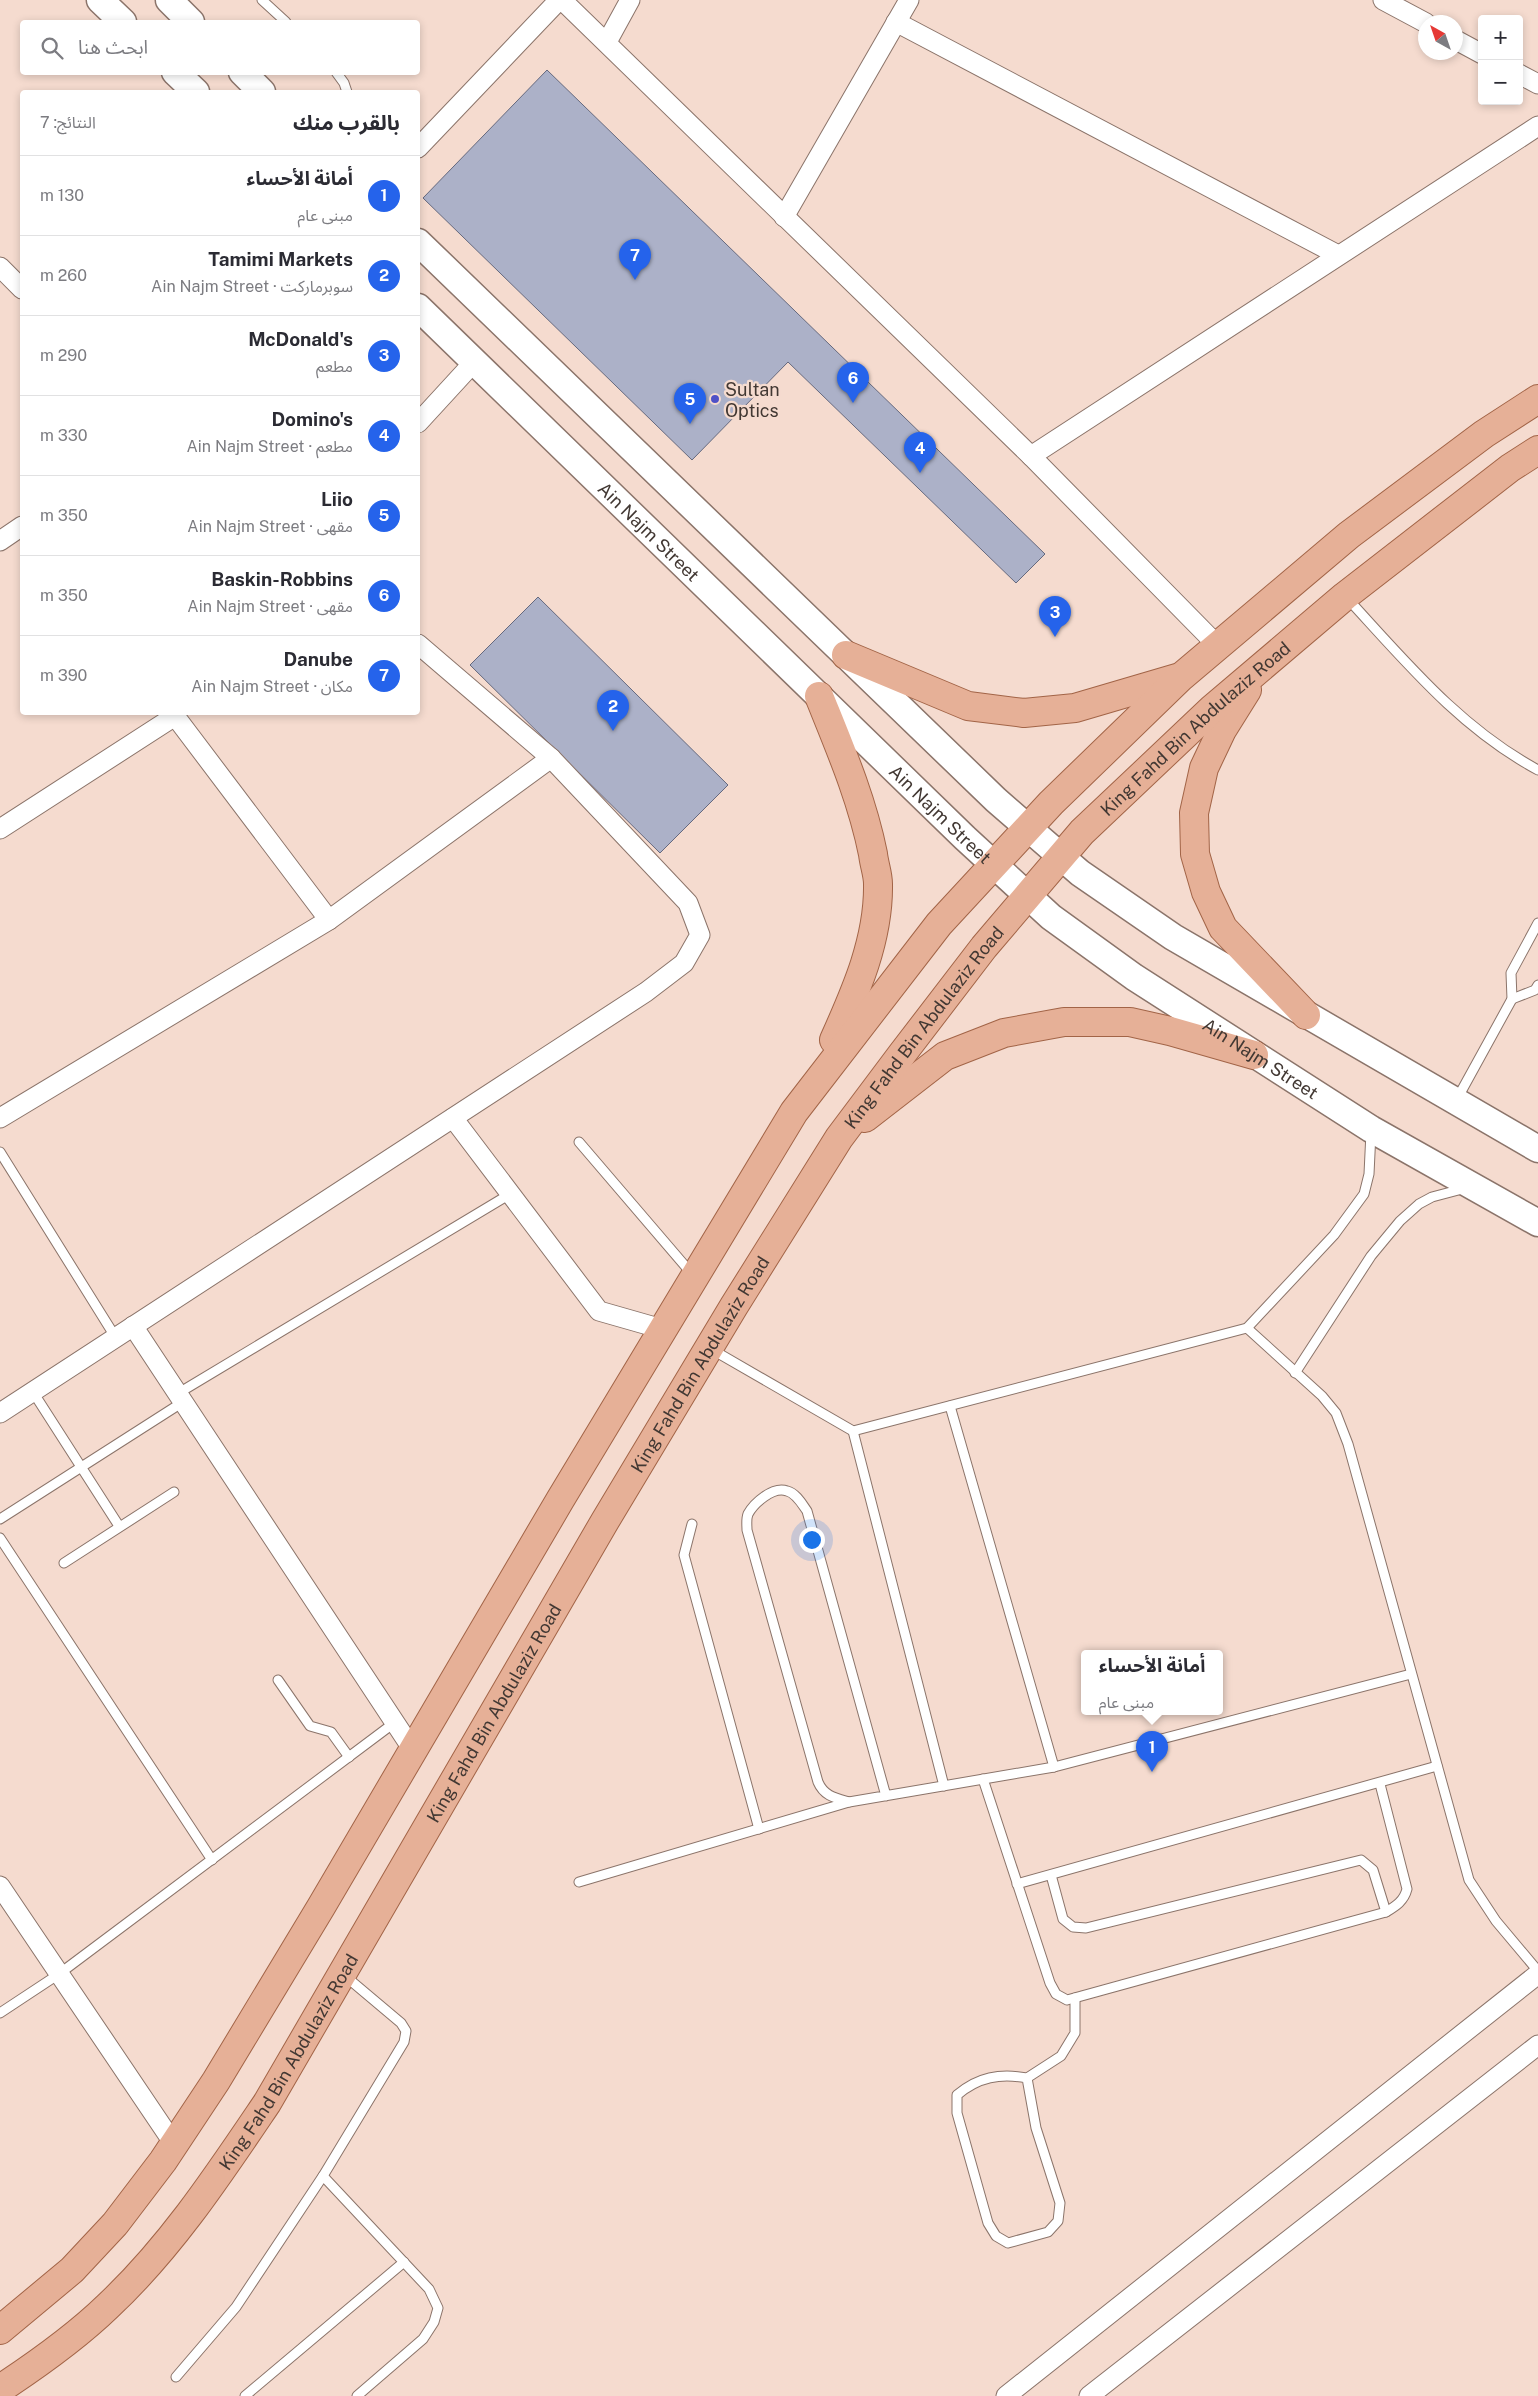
<!DOCTYPE html>
<html lang="ar">
<meta charset="utf-8">
<style>
:root{--surface:#fff;--page:#f2f2f3;--text:#2b2b33;--muted:#7c7c81;--line:#e1e1e2;--accent:#2563eb}
body{margin:0;font-family:"Public Sans","Noto Sans Arabic",sans-serif;background:var(--page);color:var(--text);direction:rtl}
.controls{position:absolute;right:15px;top:15px;display:grid;overflow:hidden;border-radius:5px;box-shadow:0 2px 8px #0003}
.controls button{width:45px;height:45px;display:grid;place-items:center;padding:0;border:0;border-bottom:1px solid var(--line);background:var(--surface);color:var(--text);font:25px sans-serif}
.compass{position:absolute;left:1418px;top:15px;width:45px;height:45px;border-radius:50%;background:var(--surface);box-shadow:0 2px 8px #0003;rotate:320deg}
.you{position:absolute;left:811px;top:1539px;width:18px;height:18px;margin:-12px;border:4px solid #fff;border-radius:50%;background:#1a73e8;box-shadow:0 0 0 8px #1a73e833}
.badge{display:grid;place-items:center;width:32px;height:32px;border-radius:50%;background:var(--accent);color:#fff;font-size:16px;font-weight:700}
.pin{position:absolute;translate:-50% -41px;filter:drop-shadow(0 1px 2px #0008)}
.pin::after{content:'';position:absolute;top:26px;width:18px;height:15px;background:inherit;clip-path:polygon(0 0,100% 0,50% 100%)}
.popup{position:absolute;left:1081px;top:1650px;width:142px;height:65px;box-sizing:border-box;display:grid;place-content:center;border-radius:5px;background:var(--surface);filter:drop-shadow(0 1px 4px #0005);font-size:16px;white-space:nowrap;color:var(--muted)}
.popup b{font-size:19px;color:var(--text)}
.popup::after{content:'';position:absolute;left:50%;top:100%;margin-left:-10px;border:10px solid transparent;border-top-color:var(--surface)}
.list{margin:0;padding:0;list-style:none}
h2{display:flex;justify-content:space-between;align-items:center;height:65px;margin:0;padding:0 20px;font-size:21px}
h2 small{font-size:16px;font-weight:400;color:var(--muted)}
.list li{display:grid;grid-template-columns:32px 1fr auto;gap:15px;align-items:center;box-sizing:border-box;height:80px;padding:0 20px;border-top:1px solid var(--line)}
.list b{display:block;font-size:19px;white-space:nowrap}
.list p{margin:0;font-size:16px;white-space:nowrap;color:var(--muted)}
.list em{font-size:16px;font-style:normal;color:var(--muted)}
.icon{flex:none;width:28px;height:28px;fill:none;stroke:currentColor;stroke-width:2;stroke-linecap:round;stroke-linejoin:round}
.map{position:relative;flex:none;width:1538px;height:2396px;overflow:hidden;direction:ltr}
.search{position:absolute;background:var(--surface);box-shadow:0 2px 8px #0003;left:20px;top:20px;width:400px;height:55px;display:flex;align-items:center;gap:12px;box-sizing:border-box;padding:0 18px;border-radius:5px;color:var(--muted);font-size:19px}
.panel{position:absolute;background:var(--surface);box-shadow:0 2px 8px #0003;left:20px;top:90px;width:400px;height:625px;border-radius:5px;direction:rtl}
.map>svg:first-child{display:block}
.building{fill:#acb1c8;stroke:#65697e}
.lines{fill:none;stroke-linecap:round;stroke-linejoin:round}
.service-casing{stroke:#8b746a;stroke-width:11}
.minor-casing{stroke:#8b746a;stroke-width:21}
.secondary-casing{stroke:#8b746a;stroke-width:29}
.primary-casing{stroke:#a26447;stroke-width:30}
.service{stroke:#fff;stroke-width:9}
.minor{stroke:#fff;stroke-width:19}
.secondary{stroke:#fff;stroke-width:26}
.primary{stroke:#e6b097;stroke-width:28}
.poi-dot{fill:#4f51c7;stroke:#f5dbcf;stroke-width:2}
.labels{text-anchor:middle;dominant-baseline:central;stroke-width:4.5;stroke-linejoin:round;paint-order:stroke}
.poi-label{font-size:18px;fill:#423833;stroke:#f5dbcf;text-anchor:start}
.street-label{font-size:18px;fill:#423833;stroke:#f5dbcf}
</style>
<div class="map">
<svg width="1538" height="2396" viewBox="0 0 1538 2396">
<rect width="100%" height="100%" fill="#f5dbcf"/>
<g class="building">
<polygon points="547,70 1045,554 1016,583 788,362 692,460 423,198"/>
<polygon points="538,597 728,785 660,853 470,665"/>
</g>
<g class="lines">
<g class="service-casing">
<g id="service">
<polyline points="262,0 286,22"/>
<polyline points="336,72 344,83 347,92"/>
<path d="M1347,598C1406,662 1460,728 1538,770"/>
<polyline points="1512,999 1535,990 1538,985"/>
<polyline points="1457,1099 1512,999 1511,973 1538,923"/>
<polyline points="579,1142 692,1274"/>
<polyline points="0,1152 116,1338"/>
<polyline points="1247,1328 1322,1396 1336,1413 1348,1444 1469,1880 1496,1921 1538,1971"/>
<polyline points="711,1349 853,1431 1247,1328 1334,1235 1364,1194 1369,1174 1371,1132"/>
<polyline points="1295,1373 1371,1256 1400,1221 1419,1204 1432,1197 1466,1188"/>
<polyline points="33,1392 119,1526"/>
<polyline points="177,1394 510,1194"/>
<polyline points="950,1406 1054,1767"/>
<polyline points="853,1431 944,1786"/>
<polyline points="0,1519 183,1402"/>
<polyline points="692,1524 684,1555 759,1829"/>
<polyline points="0,1538 212,1860"/>
<polyline points="64,1563 174,1492"/>
<polyline points="278,1680 310,1726 331,1732 349,1757"/>
<path d="M983,1779L1050,1983L1056,1994L1067,2000L1386,1912C1396,1906 1404,1901 1407,1889L1380,1784"/>
<path d="M886,1796L807,1511C802,1504 796,1493 787,1491C773,1486 754,1503 748,1514C746,1519 747,1525 747,1530L818,1782C824,1796 835,1798 849,1802L1054,1767L1411,1674"/>
<polyline points="1051,1875 1063,1919 1073,1927 1086,1928 1361,1860 1373,1870 1386,1912"/>
<polyline points="579,1882 849,1802"/>
<polyline points="1017,1884 1437,1766"/>
<polyline points="0,2013 59,1974 394,1723"/>
<path d="M1027,2078L1036,2128L1060,2203L1058,2221L1048,2232L1008,2243L996,2236L988,2223L957,2113V2095C978,2077 1000,2073 1027,2078L1061,2056L1075,2033V1998"/>
<polyline points="323,2176 429,2289 438,2308 434,2322 423,2339 357,2396"/>
<polyline points="176,2377 236,2307 323,2176 404,2042 406,2031 401,2023 344,1975"/>
<polyline points="245,2396 404,2262"/>
</g>
</g>
<g class="minor-casing">
<g id="minor">
<polyline points="562,0 1031,456 1218,646"/>
<polyline points="1383,0 1426,23"/>
<polyline points="896,22 1338,255"/>
<polyline points="1456,40 1482,54"/>
<polyline points="607,42 630,0"/>
<polyline points="1519,74 1538,84"/>
<polyline points="418,148 559,0"/>
<polyline points="784,217 909,0"/>
<polyline points="0,267 22,289"/>
<polyline points="418,423 474,362"/>
<polyline points="1031,456 1538,126"/>
<polyline points="0,541 22,526"/>
<polyline points="172,712 329,920"/>
<polyline points="0,829 175,716"/>
<polyline points="0,1118 329,920 551,758 418,644"/>
<polyline points="453,1118 599,1311 662,1329"/>
<polyline points="133,1326 413,1750"/>
<polyline points="0,1413 646,992 684,963 700,935 688,903 551,758"/>
<polyline points="0,1886 174,2144"/>
<polyline points="1006,2396 1538,1974"/>
<polyline points="1089,2396 1538,2045"/>
</g>
</g>
<g class="secondary-casing">
<g id="secondary">
<polyline points="100,0 123,22"/>
<polyline points="169,0 191,22"/>
<polyline points="175,72 196,92"/>
<polyline points="242,72 262,92"/>
<polyline points="418,242 996,800 1080,873 1173,937 1538,1149"/>
<path id="s1" d="M418,307L965,838L1051,917L1134,977L1371,1129L1538,1223"/>
</g>
</g>
<g class="primary-casing">
<g id="primary">
<polyline points="846,655 968,706 1024,713 1075,708 1177,678"/>
<polyline points="1247,690 1222,730 1204,768 1194,813 1195,854 1206,892 1223,928 1306,1015"/>
<path d="M819,696C840,748 862,799 873,854C874,864 878,874 878,884C879,939 856,991 834,1040"/>
<polyline points="865,1118 945,1056 1004,1033 1064,1022 1130,1022 1170,1031 1254,1055"/>
<polyline points="0,2330 72,2270 115,2224 163,2161 216,2081 321,1907 560,1500 794,1112 939,924 1051,803 1181,677 1349,535 1484,434 1538,399"/>
<path id="s2" d="M0,2389C38,2364 75,2338 108,2306C171,2247 219,2174 267,2103L605,1521L734,1306L839,1138L902,1054L984,947L1082,832L1212,709L1345,596L1510,468L1538,450"/>
</g>
</g>
<use href="#service" class="service"/>
<use href="#minor" class="minor"/>
<use href="#secondary" class="secondary"/>
<use href="#primary" class="primary"/>
</g>
<circle class="poi-dot" cx="715" cy="399" r="5"/>
<g class="labels">
<g class="poi-label">
<text x="725" y="389">Sultan<tspan x="725" dy="21">Optics</tspan></text>
</g>
<g class="street-label">
<text stroke="none"><textPath href="#s1" startOffset="322">Ain Najm Street</textPath></text>
<text stroke="none"><textPath href="#s2" startOffset="2061">King Fahd Bin Abdulaziz Road</textPath></text>
<text stroke="none"><textPath href="#s1" startOffset="728">Ain Najm Street</textPath></text>
<text stroke="none"><textPath href="#s2" startOffset="1656">King Fahd Bin Abdulaziz Road</textPath></text>
<text stroke="none"><textPath href="#s1" startOffset="1132">Ain Najm Street</textPath></text>
<text stroke="none"><textPath href="#s2" startOffset="1251">King Fahd Bin Abdulaziz Road</textPath></text>
<text stroke="none"><textPath href="#s2" startOffset="846">King Fahd Bin Abdulaziz Road</textPath></text>
<text stroke="none"><textPath href="#s2" startOffset="441">King Fahd Bin Abdulaziz Road</textPath></text>
</g>
</g>
</svg>
<div class="controls">
<button>+</button>
<button>−</button>
</div>
<svg class="compass" viewBox="-18 -18 36 36"><path d="M0-13l5 13h-10z" fill="#e53935"/><path d="M0 13l5-13h-10z" fill="#7c7c81"/></svg>
<div class="you"></div>
<div class="pin badge" style="left:1152px;top:1772px">1</div>
<div class="popup"><b>أمانة الأحساء</b>مبنى عام</div>
<div class="pin badge" style="left:613px;top:731px">2</div>
<div class="pin badge" style="left:1055px;top:637px">3</div>
<div class="pin badge" style="left:920px;top:473px">4</div>
<div class="pin badge" style="left:690px;top:424px">5</div>
<div class="pin badge" style="left:853px;top:403px">6</div>
<div class="pin badge" style="left:635px;top:280px">7</div>
<div class="search"><svg class="icon" aria-label="search" viewBox="0 0 24 24"><circle cx="10" cy="10" r="6"/><path d="M15 15l6 6"/></svg>ابحث هنا</div>
<section class="panel">
<h2>بالقرب منك<small>النتائج: 7</small></h2>
<ul class="list">
<li><span class="badge">1</span><div><b>أمانة الأحساء</b><p>مبنى عام</p></div><em>130 m</em></li>
<li><span class="badge">2</span><div><b>Tamimi Markets</b><p>سوبرماركت · Ain Najm Street</p></div><em>260 m</em></li>
<li><span class="badge">3</span><div><b>McDonald's</b><p>مطعم</p></div><em>290 m</em></li>
<li><span class="badge">4</span><div><b>Domino's</b><p>مطعم · Ain Najm Street</p></div><em>330 m</em></li>
<li><span class="badge">5</span><div><b>Liio</b><p>مقهى · Ain Najm Street</p></div><em>350 m</em></li>
<li><span class="badge">6</span><div><b>Baskin-Robbins</b><p>مقهى · Ain Najm Street</p></div><em>350 m</em></li>
<li><span class="badge">7</span><div><b>Danube</b><p>مكان · Ain Najm Street</p></div><em>390 m</em></li>
</ul>
</section>
</div>
